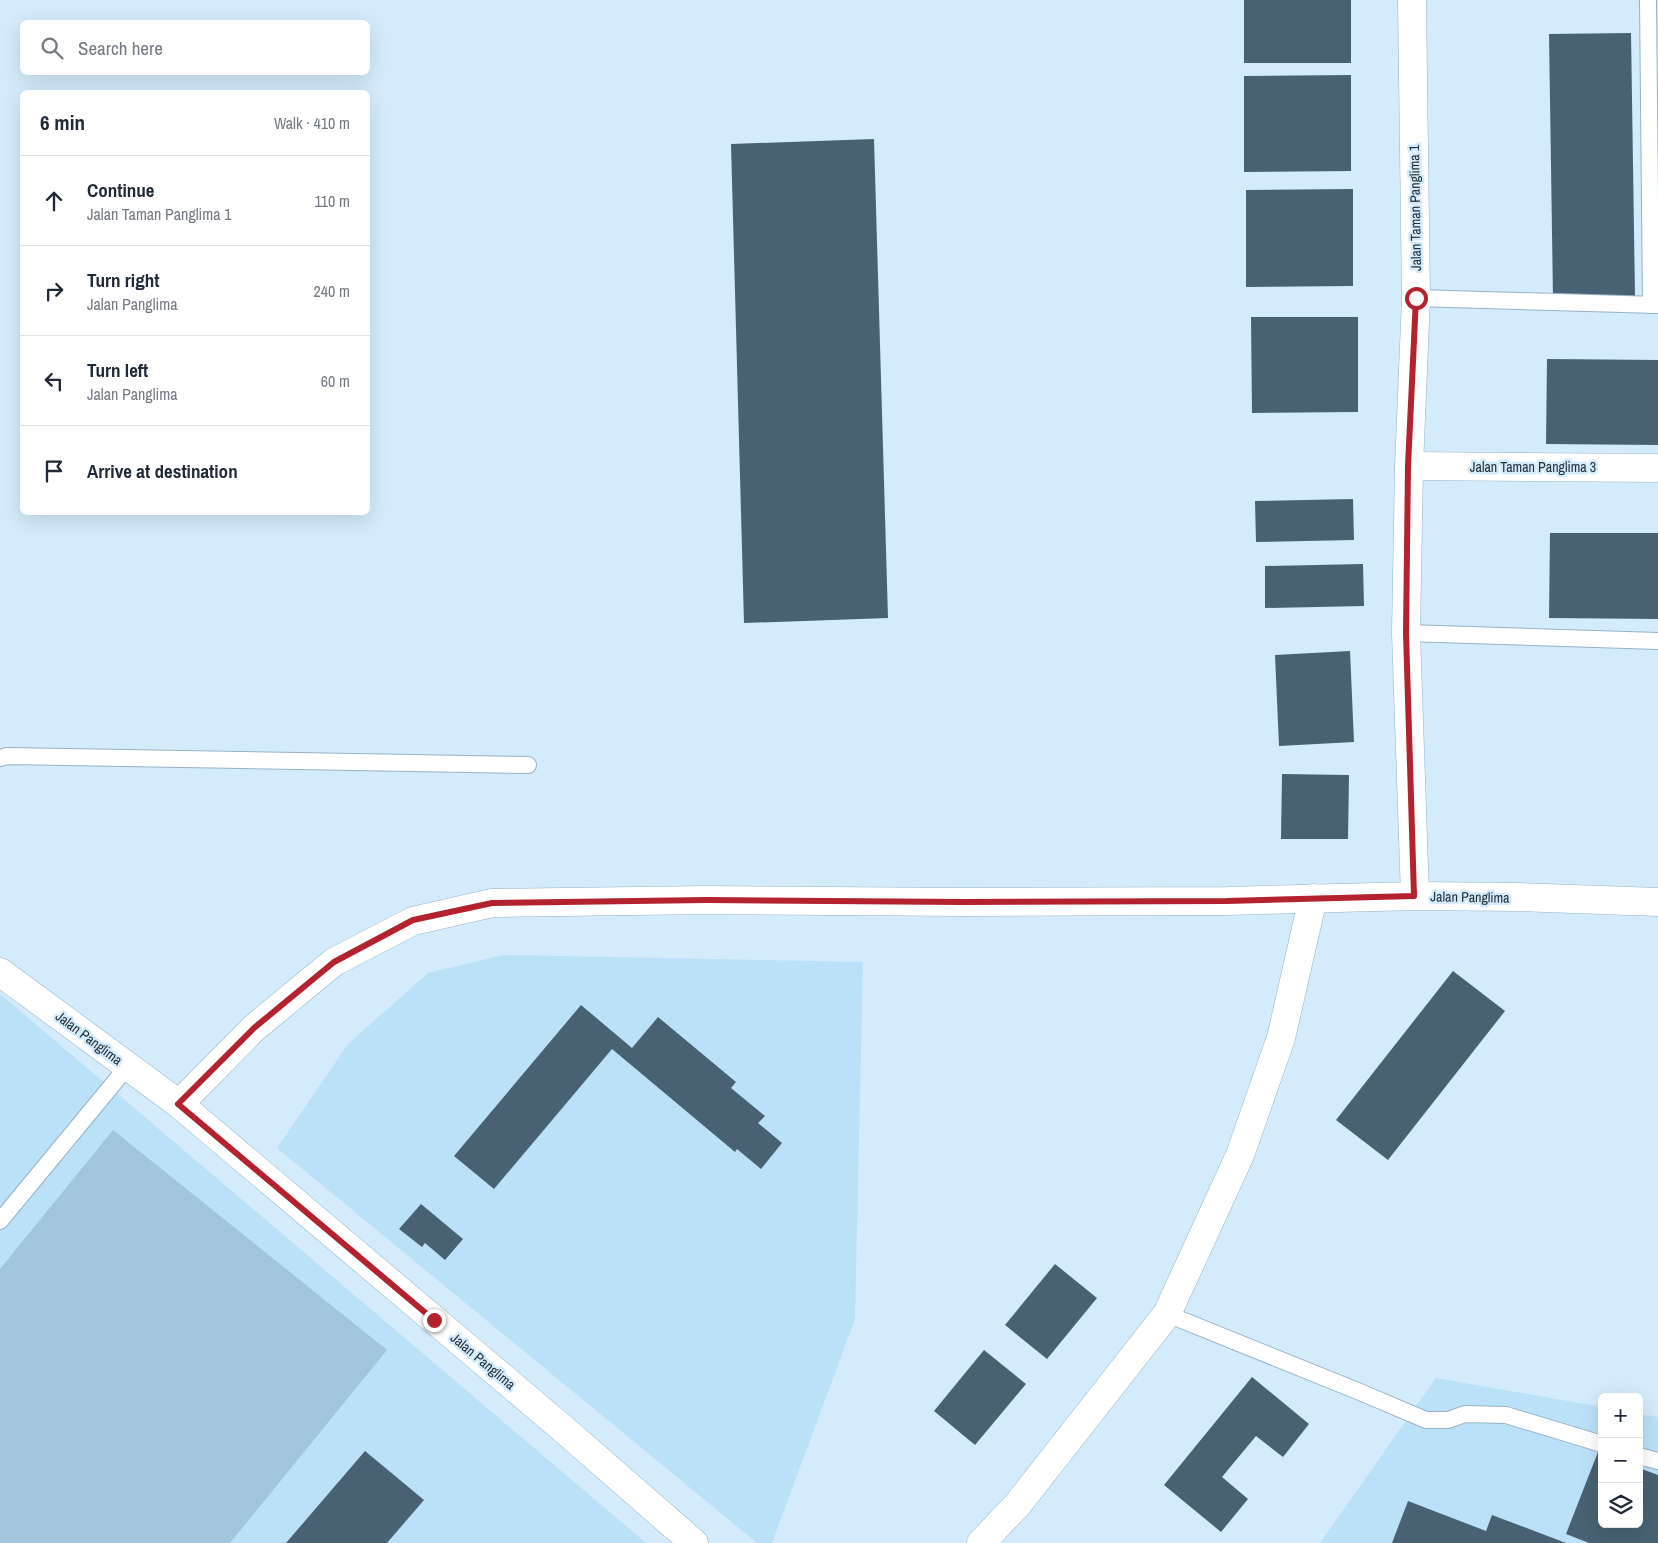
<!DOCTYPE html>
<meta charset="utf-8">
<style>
:root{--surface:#fff;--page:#f2f2f3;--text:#1f2937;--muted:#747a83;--line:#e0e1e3}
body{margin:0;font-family:"Archivo Narrow",sans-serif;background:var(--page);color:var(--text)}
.controls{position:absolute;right:15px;bottom:15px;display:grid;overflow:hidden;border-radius:8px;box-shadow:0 5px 20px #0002}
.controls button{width:45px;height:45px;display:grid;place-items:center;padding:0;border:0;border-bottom:1px solid var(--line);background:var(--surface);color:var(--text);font:25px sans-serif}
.stop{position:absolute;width:15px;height:15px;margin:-11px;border:4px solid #b4222f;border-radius:50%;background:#fff}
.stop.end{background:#b4222f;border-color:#fff;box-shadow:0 1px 5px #0008}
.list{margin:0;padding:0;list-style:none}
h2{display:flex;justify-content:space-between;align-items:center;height:65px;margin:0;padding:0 20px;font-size:21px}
h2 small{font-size:16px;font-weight:400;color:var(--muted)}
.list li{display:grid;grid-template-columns:32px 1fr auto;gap:15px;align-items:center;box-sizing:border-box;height:90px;padding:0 20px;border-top:1px solid var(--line)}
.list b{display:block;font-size:19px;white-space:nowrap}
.list p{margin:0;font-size:16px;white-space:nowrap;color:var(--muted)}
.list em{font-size:16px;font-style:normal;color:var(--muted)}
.icon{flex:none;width:28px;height:28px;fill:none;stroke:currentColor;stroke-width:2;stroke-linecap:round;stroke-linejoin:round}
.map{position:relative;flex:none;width:1658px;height:1543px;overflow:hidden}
.search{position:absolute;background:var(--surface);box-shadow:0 5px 20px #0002;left:20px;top:20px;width:350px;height:55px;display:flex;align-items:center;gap:12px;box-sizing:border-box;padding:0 18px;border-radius:8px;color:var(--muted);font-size:19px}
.panel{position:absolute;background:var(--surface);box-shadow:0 5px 20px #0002;left:20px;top:90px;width:350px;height:425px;border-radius:8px}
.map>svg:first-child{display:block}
.built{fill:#bbe1f9}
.green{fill:#a0c5dc}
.building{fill:#486273}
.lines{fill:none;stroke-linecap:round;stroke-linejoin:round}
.lane-casing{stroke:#96b3c5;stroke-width:18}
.street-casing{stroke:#96b3c5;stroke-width:29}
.lane{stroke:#fff;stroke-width:16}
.street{stroke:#fff;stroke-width:28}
.route{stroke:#b4222f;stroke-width:6}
.labels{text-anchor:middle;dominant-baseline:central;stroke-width:5;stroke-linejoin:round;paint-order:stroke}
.street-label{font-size:14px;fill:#232f36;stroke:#d3ebfb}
</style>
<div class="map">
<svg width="1658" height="1543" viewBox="0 0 1658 1543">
<rect width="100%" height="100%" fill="#d3ebfb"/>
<g class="built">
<polygon points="503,955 863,962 855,1319 772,1543 757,1543 277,1148 348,1044 428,973"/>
<polygon points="0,994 646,1543 0,1543"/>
<polygon points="1436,1378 1602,1407 1602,1524 1639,1524 1639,1414 1658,1417 1658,1543 1320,1543"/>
</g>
<polygon class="green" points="113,1130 387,1350 230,1543 0,1543 0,1269"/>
<g class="building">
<rect x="1244" y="0" width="107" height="63"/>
<polygon points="1631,33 1635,296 1553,298 1549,34"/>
<polygon points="1351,75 1351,171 1244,172 1244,76"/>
<polygon points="874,139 888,618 744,623 731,144"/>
<polygon points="1353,189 1353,286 1246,287 1246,190"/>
<polygon points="1251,317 1358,317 1358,412 1252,413"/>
<polygon points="1547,359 1658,360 1658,445 1546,444"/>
<polygon points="1353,499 1354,540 1256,542 1255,501"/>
<polygon points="1550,533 1658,533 1658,619 1549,618"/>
<polygon points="1363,564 1364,606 1265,608 1265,566"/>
<polygon points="1350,651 1354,742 1279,746 1275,655"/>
<polygon points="1282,774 1349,775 1348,839 1281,839"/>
<polygon points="1453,971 1505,1011 1388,1160 1336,1120"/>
<polygon points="581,1005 632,1048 658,1017 736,1082 731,1088 765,1116 758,1123 782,1143 761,1169 737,1149 735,1152 612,1049 494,1189 454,1156"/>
<polygon points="421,1204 463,1239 445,1260 425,1243 422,1247 399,1229"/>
<polygon points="1055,1264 1097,1298 1047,1359 1005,1325"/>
<polygon points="984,1350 1026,1384 975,1445 934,1411"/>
<polygon points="1252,1377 1309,1424 1283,1457 1256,1436 1222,1477 1248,1499 1221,1532 1164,1485"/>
<polygon points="365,1451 424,1500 387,1543 286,1543"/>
<polygon points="1598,1452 1602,1453 1602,1524 1639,1524 1639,1468 1658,1475 1658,1543 1589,1543 1566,1534"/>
<polygon points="1408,1501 1486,1531 1492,1515 1566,1543 1392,1543"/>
</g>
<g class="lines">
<g class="lane-casing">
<g id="lane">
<polyline points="1648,0 1651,305"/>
<polyline points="1416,298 1658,305"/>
<polyline points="1406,633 1658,641"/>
<polyline points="0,758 7,756 528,765"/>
<polyline points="0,1221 128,1066"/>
<polyline points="1167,1314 1360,1392 1426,1420 1448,1420 1465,1414 1506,1415 1602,1444"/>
<polyline points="1639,1456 1658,1461"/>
</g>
</g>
<g class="street-casing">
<g id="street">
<polyline points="1412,0 1416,298 1409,466 1406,633 1415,896"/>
<polyline points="1409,466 1658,468"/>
<polyline points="0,972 179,1104 561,1427 694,1543"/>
<polyline points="179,1104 254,1028 334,962 413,921 492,903 707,900 962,902 1227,901 1415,896 1520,897 1658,902"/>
<polyline points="981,1543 1018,1504 1167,1314 1240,1155 1281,1038 1313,898"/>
</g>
</g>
<use href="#lane" class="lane"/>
<use href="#street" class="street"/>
</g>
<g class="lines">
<polyline class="route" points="434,1320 178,1104 254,1028 334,962 413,920 492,903 707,900 962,902 1227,901 1414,896 1406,633 1408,466 1416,298"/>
</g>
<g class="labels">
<g class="street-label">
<text transform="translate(1415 208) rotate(-91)">Jalan Taman Panglima 1</text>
<text x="1533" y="467">Jalan Taman Panglima 3</text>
<text transform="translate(1470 897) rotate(1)">Jalan Panglima</text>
<text transform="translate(89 1038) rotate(37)">Jalan Panglima</text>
<text transform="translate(483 1361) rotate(40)">Jalan Panglima</text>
</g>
</g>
</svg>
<div class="controls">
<button>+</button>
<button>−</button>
<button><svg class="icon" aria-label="layers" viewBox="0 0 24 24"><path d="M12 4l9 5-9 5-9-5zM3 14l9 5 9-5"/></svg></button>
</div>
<div class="stop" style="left:1416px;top:298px"></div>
<div class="stop end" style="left:434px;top:1320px"></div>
<div class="search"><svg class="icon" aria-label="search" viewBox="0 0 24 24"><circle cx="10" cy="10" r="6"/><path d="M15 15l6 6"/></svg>Search here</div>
<section class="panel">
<h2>6 min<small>Walk · 410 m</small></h2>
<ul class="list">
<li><svg class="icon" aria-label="ahead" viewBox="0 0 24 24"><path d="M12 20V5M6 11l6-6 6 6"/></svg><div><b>Continue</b><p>Jalan Taman Panglima 1</p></div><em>110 m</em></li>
<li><svg class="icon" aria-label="right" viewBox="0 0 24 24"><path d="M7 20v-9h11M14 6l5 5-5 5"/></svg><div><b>Turn right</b><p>Jalan Panglima</p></div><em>240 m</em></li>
<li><svg class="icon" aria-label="left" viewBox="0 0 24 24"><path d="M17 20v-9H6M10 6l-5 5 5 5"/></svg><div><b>Turn left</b><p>Jalan Panglima</p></div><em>60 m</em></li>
<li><svg class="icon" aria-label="arrive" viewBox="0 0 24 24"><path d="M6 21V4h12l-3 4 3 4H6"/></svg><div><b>Arrive at destination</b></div></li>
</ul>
</section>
</div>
